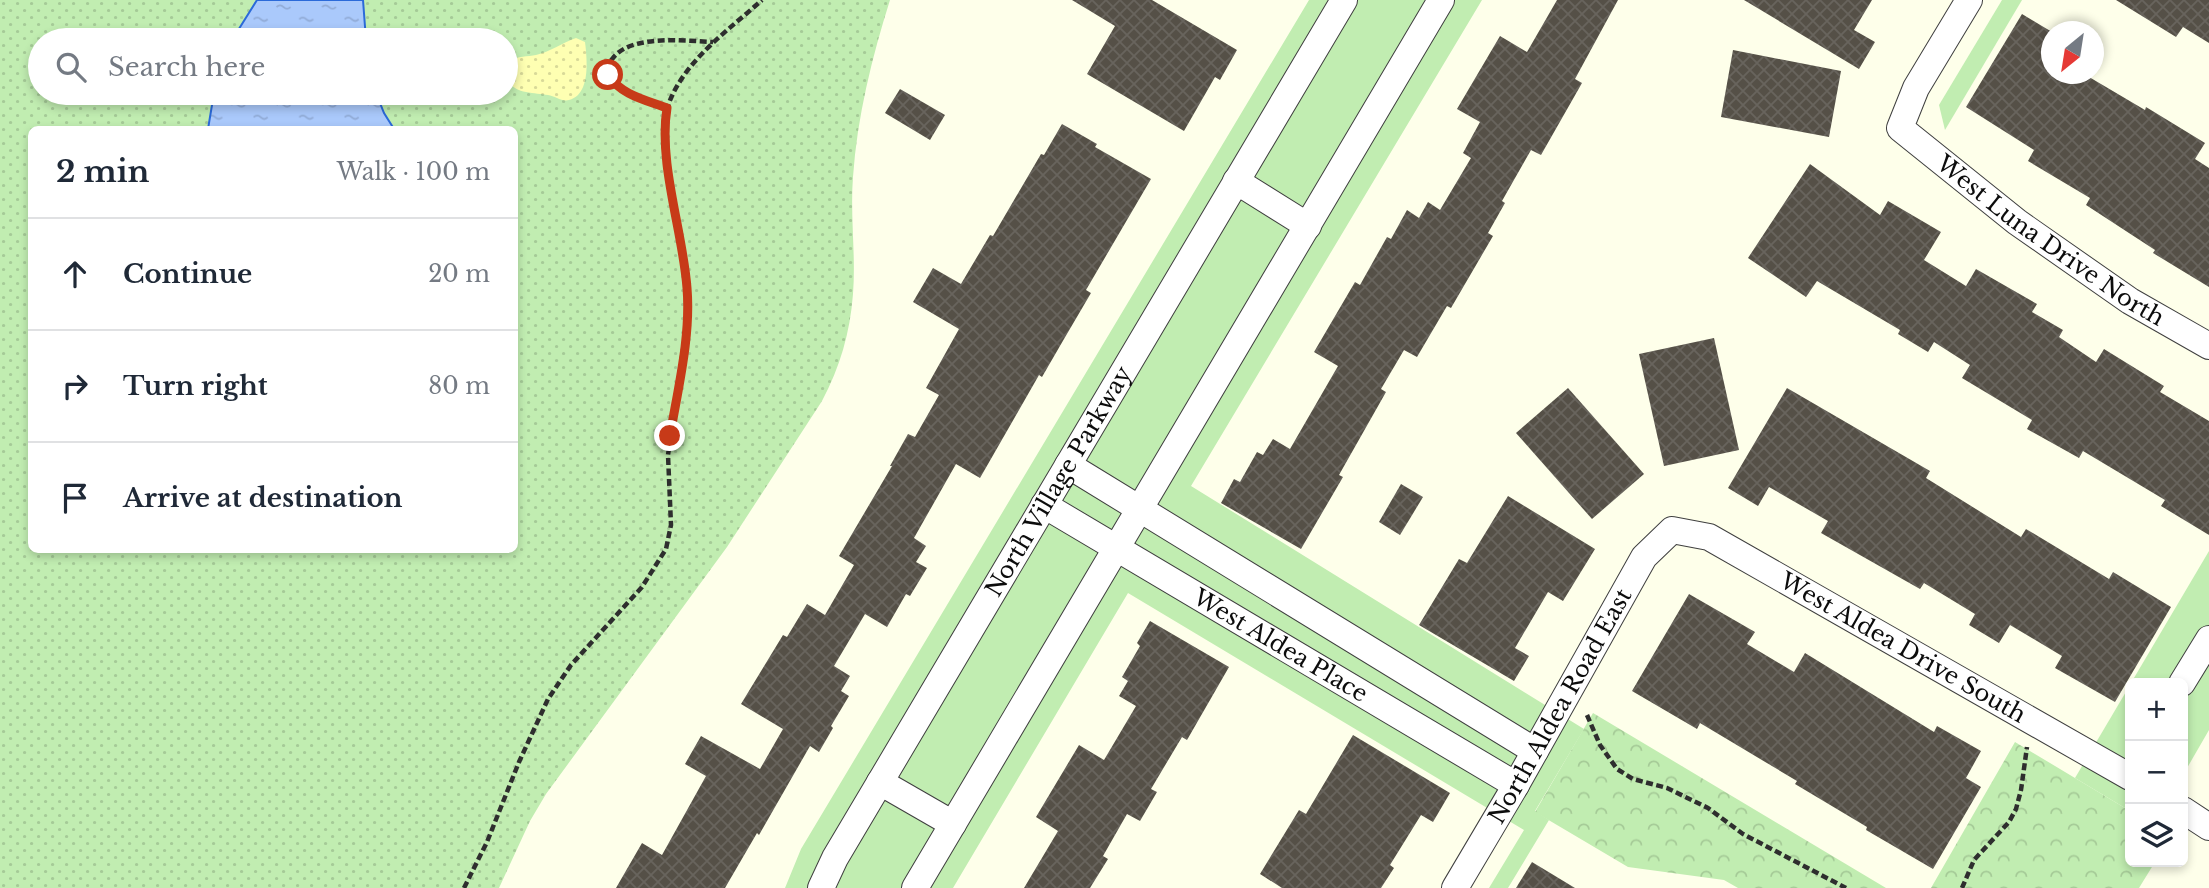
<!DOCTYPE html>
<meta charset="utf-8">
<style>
:root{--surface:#fff;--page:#f2f2f3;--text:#1f2937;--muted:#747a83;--line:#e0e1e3}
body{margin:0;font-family:"Libre Baskerville",serif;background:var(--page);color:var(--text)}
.controls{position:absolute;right:21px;bottom:21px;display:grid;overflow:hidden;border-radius:10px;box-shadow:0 4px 10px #0003}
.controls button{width:63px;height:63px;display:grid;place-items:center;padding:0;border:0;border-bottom:2px solid var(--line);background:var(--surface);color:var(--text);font:35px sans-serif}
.compass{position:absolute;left:2041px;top:21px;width:63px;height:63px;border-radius:50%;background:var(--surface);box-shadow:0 4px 10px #0003;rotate:210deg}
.stop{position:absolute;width:21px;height:21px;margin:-16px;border:5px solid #c73a18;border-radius:50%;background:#fff}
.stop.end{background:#c73a18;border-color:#fff;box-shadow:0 2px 7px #0008}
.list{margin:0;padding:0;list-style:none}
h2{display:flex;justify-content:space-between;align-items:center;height:91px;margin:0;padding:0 28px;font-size:30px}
h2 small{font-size:23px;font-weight:400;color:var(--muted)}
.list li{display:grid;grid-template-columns:46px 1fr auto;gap:21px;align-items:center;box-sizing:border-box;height:112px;padding:0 28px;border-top:2px solid var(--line)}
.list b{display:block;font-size:26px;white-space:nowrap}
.list em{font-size:23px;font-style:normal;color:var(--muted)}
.icon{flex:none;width:38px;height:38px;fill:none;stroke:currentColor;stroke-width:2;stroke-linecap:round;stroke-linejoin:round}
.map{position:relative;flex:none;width:2209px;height:888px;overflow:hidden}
.search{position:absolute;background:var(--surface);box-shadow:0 4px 10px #0003;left:28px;top:28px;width:490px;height:77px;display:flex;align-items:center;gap:18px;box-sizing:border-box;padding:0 24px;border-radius:38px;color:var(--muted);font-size:26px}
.panel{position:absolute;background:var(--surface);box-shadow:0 4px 10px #0003;left:28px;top:126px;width:490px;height:427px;border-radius:10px}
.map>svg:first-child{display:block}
.grass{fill:url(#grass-dots);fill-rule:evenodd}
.sand{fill:url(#sand-dots)}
.park{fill:url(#park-crowns)}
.garden{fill:#c1edb1}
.water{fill:url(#water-ripples);stroke:#2b6ad9;stroke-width:2}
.building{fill:url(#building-cross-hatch)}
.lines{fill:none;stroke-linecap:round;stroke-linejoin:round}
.street-casing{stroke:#3f3f3f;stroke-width:28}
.path{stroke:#2e2e2e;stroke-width:4.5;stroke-dasharray:7 3.5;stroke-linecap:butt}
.street{stroke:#fff;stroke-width:26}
.route{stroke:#c73a18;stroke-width:9}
.labels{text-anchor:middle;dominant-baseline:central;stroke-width:7;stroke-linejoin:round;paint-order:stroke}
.street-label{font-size:23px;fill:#0c0c0c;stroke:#fff}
</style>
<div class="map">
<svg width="2209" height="888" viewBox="0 0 2209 888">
<defs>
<pattern id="grass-dots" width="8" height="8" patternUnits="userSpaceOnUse" patternTransform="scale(1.75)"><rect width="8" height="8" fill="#c1edb1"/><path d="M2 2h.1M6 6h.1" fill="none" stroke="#a5ca97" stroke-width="1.8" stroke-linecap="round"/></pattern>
<pattern id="sand-dots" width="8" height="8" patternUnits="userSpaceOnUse" patternTransform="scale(1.75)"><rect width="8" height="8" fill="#feffb2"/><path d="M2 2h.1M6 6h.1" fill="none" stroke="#d8d998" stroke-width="1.8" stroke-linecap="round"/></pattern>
<pattern id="park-crowns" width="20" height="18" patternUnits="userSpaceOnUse" patternTransform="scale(1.75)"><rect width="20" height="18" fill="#c1edb1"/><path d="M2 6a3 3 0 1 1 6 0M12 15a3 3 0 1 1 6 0" fill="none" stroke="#a5ca97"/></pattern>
<pattern id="water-ripples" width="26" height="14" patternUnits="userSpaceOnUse" patternTransform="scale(1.75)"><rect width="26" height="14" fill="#aac9fb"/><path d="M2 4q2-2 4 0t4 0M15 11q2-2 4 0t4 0" fill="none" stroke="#91abd6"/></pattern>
<pattern id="building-cross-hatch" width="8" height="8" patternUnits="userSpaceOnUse" patternTransform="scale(1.75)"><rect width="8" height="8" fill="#555047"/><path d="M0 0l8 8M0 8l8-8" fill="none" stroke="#68645d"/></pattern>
</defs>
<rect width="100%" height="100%" fill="#feffea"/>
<path class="grass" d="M0,0H890C872,57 857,117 853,177C850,216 856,255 853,294C850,333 840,367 822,401L727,547L546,794L530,821L499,888H0ZM40,40H506V93H40ZM32,130H514V550H32Z"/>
<path class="sand" d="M576,38L585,42C587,58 591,95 569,100C562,102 555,96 548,95C534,92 512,95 506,76C505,71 506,65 510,62C517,55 528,57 536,55C550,52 562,43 576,38Z"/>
<g class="park">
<polygon points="1593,713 1886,888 1738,888 1724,880 1628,867 1535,812"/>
<polygon points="2015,742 2130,811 2130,862 2155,862 2139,888 1931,888"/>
</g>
<g class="garden">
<polygon points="1309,0 1482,0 1191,486 1584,729 1535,811 1549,820 1508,888 1489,888 1524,830 1128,593 953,888 785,888 801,849"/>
<polygon points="2002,0 2022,0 1945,130 1939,105"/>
<polygon points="2209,551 2209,730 2183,775 2183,683 2131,683"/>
<polygon points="2130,685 2130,811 2075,778"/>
</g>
<g class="water">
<polygon points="257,0 363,0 366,40 232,40"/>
<polygon points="214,93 376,93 384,113 394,129 208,129"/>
</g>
<g class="building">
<polygon points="1072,0 1152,0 1237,50 1220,80 1215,77 1184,131 1087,74 1115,26"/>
<polygon points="1557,0 1618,0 1575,79 1582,83 1541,155 1531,150 1502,201 1505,203 1488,233 1493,236 1451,308 1447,306 1417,357 1404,350 1381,389 1386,392 1339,475 1343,477 1301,549 1221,503 1234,479 1240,482 1257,452 1263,455 1273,439 1290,449 1338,366 1314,352 1355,282 1360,285 1387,237 1391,239 1407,210 1419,218 1428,202 1440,210 1471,158 1463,153 1480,122 1457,109 1500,36 1527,52"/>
<polygon points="1744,0 1872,0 1854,30 1875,42 1859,69"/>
<polygon points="2116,0 2209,0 2209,43 2183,27 2176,37"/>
<polygon points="2022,14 2052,32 2052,74 2084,74 2145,110 2146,107 2205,143 2195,159 2209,168 2209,287 2153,253 2155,250 2086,205 2090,198 2028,161 2034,150 1966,107"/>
<polygon points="1733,50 1841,71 1829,137 1721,117"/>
<polygon points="900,89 945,115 930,140 885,113"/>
<polygon points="1062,124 1097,144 1095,147 1151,179 1086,290 1091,293 1064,339 1042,377 1039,375 980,478 956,464 914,538 926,546 916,562 927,568 910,596 906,594 887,627 865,614 834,666 850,676 841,691 849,696 831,726 833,728 819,752 810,746 759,835 757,833 725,888 616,888 642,843 662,855 706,776 685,764 701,736 760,769 783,729 741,704 783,635 787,637 807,604 825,615 854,565 839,556 892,466 890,466 908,434 915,437 939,395 926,388 959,329 913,302 933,268 961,284 990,235 993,236 1041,154 1044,155"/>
<polygon points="1810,164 1880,215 1888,201 1941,232 1924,260 1966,286 1976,269 2037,304 2032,312 2063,330 2059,337 2096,362 2104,349 2164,386 2160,392 2209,421 2209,535 2161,506 2165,500 2083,451 2079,458 2027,429 2032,420 1962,378 1970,365 1934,342 1928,352 1898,334 1900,330 1817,281 1806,297 1748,258"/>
<polygon points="1714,338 1739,450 1664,466 1639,354"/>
<polygon points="1568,388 1644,474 1592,519 1516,433"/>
<polygon points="1787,388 1930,471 1926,478 2021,537 2026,529 2109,579 2113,572 2171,607 2115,702 2055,668 2062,656 2010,625 1999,643 1969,625 1975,614 1924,583 1920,589 1821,533 1828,521 1769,487 1758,506 1728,488"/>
<polygon points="1401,484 1423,497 1400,535 1379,522"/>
<polygon points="1508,496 1595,549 1563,601 1548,592 1515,648 1529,656 1514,681 1419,625 1459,559 1467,563"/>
<polygon points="1689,594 1755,632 1747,644 1794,672 1805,653 1934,732 1937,726 1981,751 1966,778 1981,787 1933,869 1866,830 1867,827 1795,784 1797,781 1700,723 1697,729 1632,691"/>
<polygon points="1150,621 1229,667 1187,740 1182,737 1151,789 1157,792 1140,821 1127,814 1103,856 1108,859 1090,888 1024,888 1058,831 1036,817 1079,745 1104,760 1136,706 1119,696 1128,681 1122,677 1140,646 1137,643"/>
<polygon points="1353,735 1450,793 1433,822 1421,815 1390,865 1394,868 1381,888 1282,888 1260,874 1299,810 1306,814"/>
<polygon points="1532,862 1575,888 1516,888"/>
</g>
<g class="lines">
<g class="street-casing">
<g id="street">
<path id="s1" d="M1969,0L1916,88L1900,128L2017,222L2130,301L2209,346"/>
<polyline points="1236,181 1308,226"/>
<polyline points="1068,465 1535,751"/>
<path id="s2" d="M1044,505L1516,785"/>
<polyline points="2182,683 2209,639"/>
<polyline points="880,782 953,824"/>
<polyline points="2183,810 2209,827"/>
<path id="s3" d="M821,888L835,858L1344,0"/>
<polyline points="915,888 1441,0"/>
<path id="s4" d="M1455,888L1516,785L1644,557L1672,530L1709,537L2130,777"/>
</g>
</g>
<g class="path">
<path d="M667,108C651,102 589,85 613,58C620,49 631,45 641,43C664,38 689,41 713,42"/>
<polyline points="1587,715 1600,745 1617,769 1633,779 1667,788 1708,808 1743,834 1846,888"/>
<path d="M464,888L487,842L519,762L548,699L571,665L642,587L666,549L671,525L668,455L687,322C688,304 687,286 685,268C679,228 655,133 671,98C689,57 730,29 762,0"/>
<polyline points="1962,888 1974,860 2009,822 2016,809 2021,790 2027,747"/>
</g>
<use href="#street" class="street"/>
</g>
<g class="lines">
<path class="route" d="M608,75C621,95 646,100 667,108C658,163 683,232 687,288C691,336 678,388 670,436"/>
</g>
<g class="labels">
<g class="street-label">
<text stroke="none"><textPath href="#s1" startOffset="334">West Luna Drive North</textPath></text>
<text stroke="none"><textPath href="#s3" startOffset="471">North Village Parkway</textPath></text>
<text stroke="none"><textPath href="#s2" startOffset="275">West Aldea Place</textPath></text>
<text stroke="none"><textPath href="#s4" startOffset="681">West Aldea Drive South</textPath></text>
<text stroke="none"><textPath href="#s4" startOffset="210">North Aldea Road East</textPath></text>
</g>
</g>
</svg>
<div class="controls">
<button>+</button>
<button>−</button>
<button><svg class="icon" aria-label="layers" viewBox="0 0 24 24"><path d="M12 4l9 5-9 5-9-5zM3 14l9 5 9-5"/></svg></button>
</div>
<svg class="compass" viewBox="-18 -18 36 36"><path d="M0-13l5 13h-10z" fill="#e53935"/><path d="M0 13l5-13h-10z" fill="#747a83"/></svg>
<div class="stop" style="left:608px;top:75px"></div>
<div class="stop end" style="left:670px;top:436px"></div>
<div class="search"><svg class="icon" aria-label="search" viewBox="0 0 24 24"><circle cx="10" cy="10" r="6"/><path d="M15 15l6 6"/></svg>Search here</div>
<section class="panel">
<h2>2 min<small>Walk · 100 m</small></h2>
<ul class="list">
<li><svg class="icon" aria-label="ahead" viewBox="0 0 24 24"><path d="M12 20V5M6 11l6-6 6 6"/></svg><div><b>Continue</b></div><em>20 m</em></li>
<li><svg class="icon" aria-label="right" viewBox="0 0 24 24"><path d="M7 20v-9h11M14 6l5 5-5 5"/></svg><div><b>Turn right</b></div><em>80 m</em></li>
<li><svg class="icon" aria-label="arrive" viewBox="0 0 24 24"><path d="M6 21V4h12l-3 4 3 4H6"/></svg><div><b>Arrive at destination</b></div></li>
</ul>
</section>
</div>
